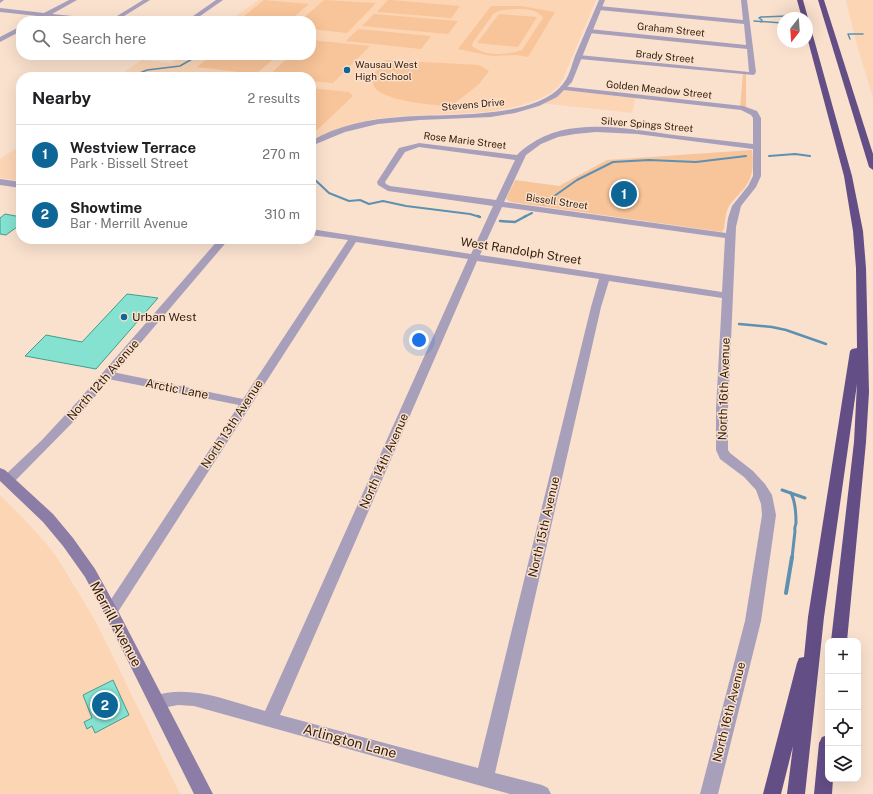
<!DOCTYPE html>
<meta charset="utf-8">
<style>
:root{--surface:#fff;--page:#f2f2f2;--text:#202124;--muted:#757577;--line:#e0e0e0;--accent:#0e6697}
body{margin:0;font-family:"Public Sans",sans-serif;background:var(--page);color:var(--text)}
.controls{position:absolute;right:12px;bottom:12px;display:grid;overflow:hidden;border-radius:8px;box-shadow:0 4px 16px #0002}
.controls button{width:36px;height:36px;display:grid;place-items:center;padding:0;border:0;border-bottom:1px solid var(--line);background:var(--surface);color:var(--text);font:20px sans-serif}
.compass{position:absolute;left:777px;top:12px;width:36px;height:36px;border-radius:50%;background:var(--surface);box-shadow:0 4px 16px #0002;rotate:197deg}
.you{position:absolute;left:419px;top:340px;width:14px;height:14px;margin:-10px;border:3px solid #fff;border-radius:50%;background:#1a73e8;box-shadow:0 0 0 6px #1a73e833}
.badge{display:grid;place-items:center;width:26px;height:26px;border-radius:50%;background:var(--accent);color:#fff;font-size:13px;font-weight:700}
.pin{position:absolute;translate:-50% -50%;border:2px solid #fff;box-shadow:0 1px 4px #0006}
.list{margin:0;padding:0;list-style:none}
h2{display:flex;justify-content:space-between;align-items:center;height:52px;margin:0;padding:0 16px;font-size:17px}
h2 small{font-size:13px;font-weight:400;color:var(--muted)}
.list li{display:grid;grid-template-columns:26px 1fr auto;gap:12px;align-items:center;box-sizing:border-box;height:60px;padding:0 16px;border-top:1px solid var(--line)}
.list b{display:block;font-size:15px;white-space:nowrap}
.list p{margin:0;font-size:13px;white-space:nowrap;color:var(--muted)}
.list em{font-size:13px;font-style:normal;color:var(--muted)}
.icon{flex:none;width:22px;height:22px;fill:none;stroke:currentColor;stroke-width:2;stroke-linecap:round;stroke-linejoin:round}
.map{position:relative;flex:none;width:873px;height:794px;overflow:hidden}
.search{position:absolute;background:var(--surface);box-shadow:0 4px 16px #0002;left:16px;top:16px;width:300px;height:44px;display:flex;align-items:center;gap:10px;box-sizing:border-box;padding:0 14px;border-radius:16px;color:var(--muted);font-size:15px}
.panel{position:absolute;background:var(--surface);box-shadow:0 4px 16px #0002;left:16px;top:72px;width:300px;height:172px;border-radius:16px}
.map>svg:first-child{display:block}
.built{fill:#fcd5b5}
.green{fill:#f8c499;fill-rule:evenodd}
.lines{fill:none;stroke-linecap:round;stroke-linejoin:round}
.stream-far4{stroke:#5e90b1;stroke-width:1.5}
.stream-far3{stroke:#5e90b1;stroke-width:2}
.stream-far2{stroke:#5e90b1;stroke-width:2.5}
.stream-far1{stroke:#5e90b1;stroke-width:3}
.stream{stroke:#5e90b1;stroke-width:4}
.building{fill:#85e1d0;stroke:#419e8f}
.minor{fill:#a89fbb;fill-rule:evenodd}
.tertiary{fill:#a89fbb;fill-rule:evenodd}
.secondary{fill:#8b7da5;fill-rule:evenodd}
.motorway{fill:#634e86;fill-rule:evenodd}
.poi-dot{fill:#0e6697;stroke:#fae1ce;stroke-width:1.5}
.labels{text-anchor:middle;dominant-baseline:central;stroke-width:3;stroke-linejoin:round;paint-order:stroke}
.far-street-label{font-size:10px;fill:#311c08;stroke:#fae1ce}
.far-poi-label{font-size:10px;fill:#311c08;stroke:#fae1ce;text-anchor:start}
.street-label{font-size:12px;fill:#311c08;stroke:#fae1ce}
.poi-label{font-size:12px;fill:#311c08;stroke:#fae1ce;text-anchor:start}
.near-street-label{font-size:14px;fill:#311c08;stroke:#fae1ce}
</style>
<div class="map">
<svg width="873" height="794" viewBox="0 0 873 794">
<rect width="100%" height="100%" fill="#fae1ce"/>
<g class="built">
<polygon points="258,0 596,0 563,79 558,87 549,94 537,100 518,106 496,111 474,113 404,116 374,119 337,129 311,140 311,77 117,77 142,60 171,63 182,55 311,55 311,21 229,21"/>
<polygon points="846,0 873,0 873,98 856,42"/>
<polygon points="564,88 636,96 632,113 540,103"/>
<polygon points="21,145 21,181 0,178 0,159"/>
<polygon points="0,495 25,520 44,541 56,556 81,597 97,624 180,794 0,794"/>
</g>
<g class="green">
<polygon points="264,0 309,4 289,21 238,21"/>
<polygon points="324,0 376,3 347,33 311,29 311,21 300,21"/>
<polygon points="388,0 391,0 460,6 451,18 377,12"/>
<path d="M491,6H521L555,12L528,57L517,55L492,56L458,49ZM517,9C526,9 538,9 543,18L522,50C507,55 485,57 472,46L473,42L494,13L502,10Z"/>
<polygon points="374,14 458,21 448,34 362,26"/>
<polygon points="499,14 537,17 518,47 477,43"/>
<polygon points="358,29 431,36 421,49 346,41"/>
<polygon points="311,40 370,46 333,83 311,81 311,77 269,75 291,55 311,55"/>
<polygon points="212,55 278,55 256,74 197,67"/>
<path d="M386,60L479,65L489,71L479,84L450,107C431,104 392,102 377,90C373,87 372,81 372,76Z"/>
<polygon points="743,74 746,74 746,107 745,109 740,108"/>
<polygon points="311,88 349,92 353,96 318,129 311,131"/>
<path d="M752,150C754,168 753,180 740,193C736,198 731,202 728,208C725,215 725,222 724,229L722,232L511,202L506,199L515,180L559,186L607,160Z"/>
</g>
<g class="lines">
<g class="stream-far4">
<polyline points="754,21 783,23"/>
<polyline points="761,22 762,20 759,18 761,17 787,16"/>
<polyline points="850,39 848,34 863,34"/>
<polyline points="130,77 147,70 180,66 199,55"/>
</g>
<g class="stream-far3">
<polyline points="769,156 795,154 810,156"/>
<polyline points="311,176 329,193 349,201 360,200 369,204 383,201 406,206 470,214 480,217"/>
<polyline points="543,204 577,180 613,162 649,160 696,162 746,156"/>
<polyline points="524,217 532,213"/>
</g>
<g class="stream-far2">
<polyline points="478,216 480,217"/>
<polyline points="500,221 515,222 526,216"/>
<polyline points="739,324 772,327 786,330 826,344"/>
</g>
<g class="stream-far1">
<polyline points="782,490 805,498"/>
<path d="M791,493C795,501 796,513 796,522C796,527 794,526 795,531L792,558"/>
</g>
<polyline class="stream" points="786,593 792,557"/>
</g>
<g class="building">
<polygon points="5,214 21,217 21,224 6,235 0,234 0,218"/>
<polygon points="127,294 158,298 96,369 25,356 46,335 82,342"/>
<polygon points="113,680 129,715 95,733 92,726 87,729 84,722 92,718 83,695"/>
</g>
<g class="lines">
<g class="minor">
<polygon points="0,0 4,0 0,3"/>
<polygon points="69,0 77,0 52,14 102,19 105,21 85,21 0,12 0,8 44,13"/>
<polygon points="143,0 150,0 116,21 109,21"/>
<polygon points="216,0 223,0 193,21 186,21"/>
<polygon points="741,0 747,0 756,72 754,75 579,59 576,57 579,55 749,72 747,49 589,33 586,31 589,29 746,45 744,24 599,10 596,8 599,6 743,20"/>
<polygon points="21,26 21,31 0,42 0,37"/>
<polygon points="133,55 141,55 134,60 130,60 130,58"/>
<path d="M561,86L743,106L757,111L761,118V176L756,187L741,206L736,227L728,409V450L730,453L753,471L765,484L772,495L776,515L761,621L718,794H700L745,621L762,515L761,504L756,490L744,477L720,459L716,450V409L722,298L609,281L601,307L495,773L542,785L548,788L551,794H510L194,706L178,705L157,709L151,707L149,702L151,697C189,683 228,701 265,711L468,259L356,242L116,615L111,617L106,615L103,611L106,607L239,405L108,379L104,378L102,375L104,372L108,371L243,399L348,240L311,235V229L471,254L493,206L388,191L378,185L377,182L399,148L419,143L517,155C520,151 525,148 529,145C570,116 628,129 674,135C700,138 727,141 753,144V118L751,115L741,110L564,90L560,88ZM596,132L637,134L753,149V176L748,186L732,206L728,218L726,233L504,202L526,155L541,144L558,137L575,134ZM419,147L515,160L496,200L390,186L386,184L385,182L405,152ZM502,207L725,238L722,292L480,255ZM477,261L599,279L591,307L478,768L280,715Z"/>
</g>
<g class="tertiary">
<path d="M599,0H605L572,82L557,97L539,106L515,113L491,117L420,120L378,124L345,132L311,146V141C338,125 370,119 401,117C444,113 539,121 565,81C570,74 572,64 575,56C583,37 591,19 599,0Z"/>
<polygon points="0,179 21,182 21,188 0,185"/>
<polygon points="219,239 229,239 75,420 13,483 8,485 3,483 1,480 3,477 42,440 78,401"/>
</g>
<polygon class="secondary" points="0,468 5,470 53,514 73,538 95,569 116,607 213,794 194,794 105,615 85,577 63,546 43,522 0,481"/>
<g class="motorway">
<polygon points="797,0 803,0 808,18 807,19 807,18 802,18"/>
<polygon points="818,0 824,0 873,154 873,170 869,167"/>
<polygon points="807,23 810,25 852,176 863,231 866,268 869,392 866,442 847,641 831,641 854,442 857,384 824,617 805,794 787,794 793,746 781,794 763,794 797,663 799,658 804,657 808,617 850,351 852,349 857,348 856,268 853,231 844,176 807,37"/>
<polygon points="828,735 828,779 833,779 832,794 814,794 819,743 822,737"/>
</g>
</g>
<g class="poi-dot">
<circle cx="347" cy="70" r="4"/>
<circle cx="124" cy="317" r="4"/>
</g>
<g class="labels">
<g class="far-street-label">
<text transform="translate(671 29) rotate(6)">Graham Street</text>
<text transform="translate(665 56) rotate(6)">Brady Street</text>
<text transform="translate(659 89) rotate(6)">Golden Meadow Street</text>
<text transform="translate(473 104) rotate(-5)">Stevens Drive</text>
<text transform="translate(647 124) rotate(5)">Silver Spings Street</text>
<text transform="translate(465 140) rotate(7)">Rose Marie Street</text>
<text transform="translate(557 201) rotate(8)">Bissell Street</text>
</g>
<g class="far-poi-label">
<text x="355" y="64">Wausau West<tspan x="355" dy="12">High School</tspan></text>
</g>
<g class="street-label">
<text transform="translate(521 251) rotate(9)">West Randolph Street</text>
<text transform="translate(103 380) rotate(-49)">North 12th Avenue</text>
<text transform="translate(177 389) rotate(11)">Arctic Lane</text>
<text transform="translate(724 389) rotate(-88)">North 16th Avenue</text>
<text transform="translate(232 424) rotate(-57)">North 13th Avenue</text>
<text transform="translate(384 461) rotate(-66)">North 14th Avenue</text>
<text transform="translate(544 527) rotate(-77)">North 15th Avenue</text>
<text transform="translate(729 712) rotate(-76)">North 16th Avenue</text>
</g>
<g class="poi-label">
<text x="132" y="317">Urban West</text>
</g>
<g class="near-street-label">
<text transform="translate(116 624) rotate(62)">Merrill Avenue</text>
<text transform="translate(350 741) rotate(15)">Arlington Lane</text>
</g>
</g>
</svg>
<div class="controls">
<button>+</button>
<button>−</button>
<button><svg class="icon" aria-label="locate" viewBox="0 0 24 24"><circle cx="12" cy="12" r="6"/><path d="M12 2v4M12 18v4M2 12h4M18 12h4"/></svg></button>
<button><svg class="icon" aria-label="layers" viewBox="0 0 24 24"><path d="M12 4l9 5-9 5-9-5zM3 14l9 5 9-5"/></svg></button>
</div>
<svg class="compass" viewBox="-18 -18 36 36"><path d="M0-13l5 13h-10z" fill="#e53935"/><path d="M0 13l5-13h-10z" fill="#757577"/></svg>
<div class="you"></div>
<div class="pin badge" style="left:624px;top:194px">1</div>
<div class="pin badge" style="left:105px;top:705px">2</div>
<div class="search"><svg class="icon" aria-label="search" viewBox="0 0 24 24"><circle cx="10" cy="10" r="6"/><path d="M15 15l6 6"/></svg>Search here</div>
<section class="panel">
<h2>Nearby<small>2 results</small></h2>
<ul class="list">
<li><span class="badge">1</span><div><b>Westview Terrace</b><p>Park · Bissell Street</p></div><em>270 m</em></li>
<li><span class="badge">2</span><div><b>Showtime</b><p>Bar · Merrill Avenue</p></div><em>310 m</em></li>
</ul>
</section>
</div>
